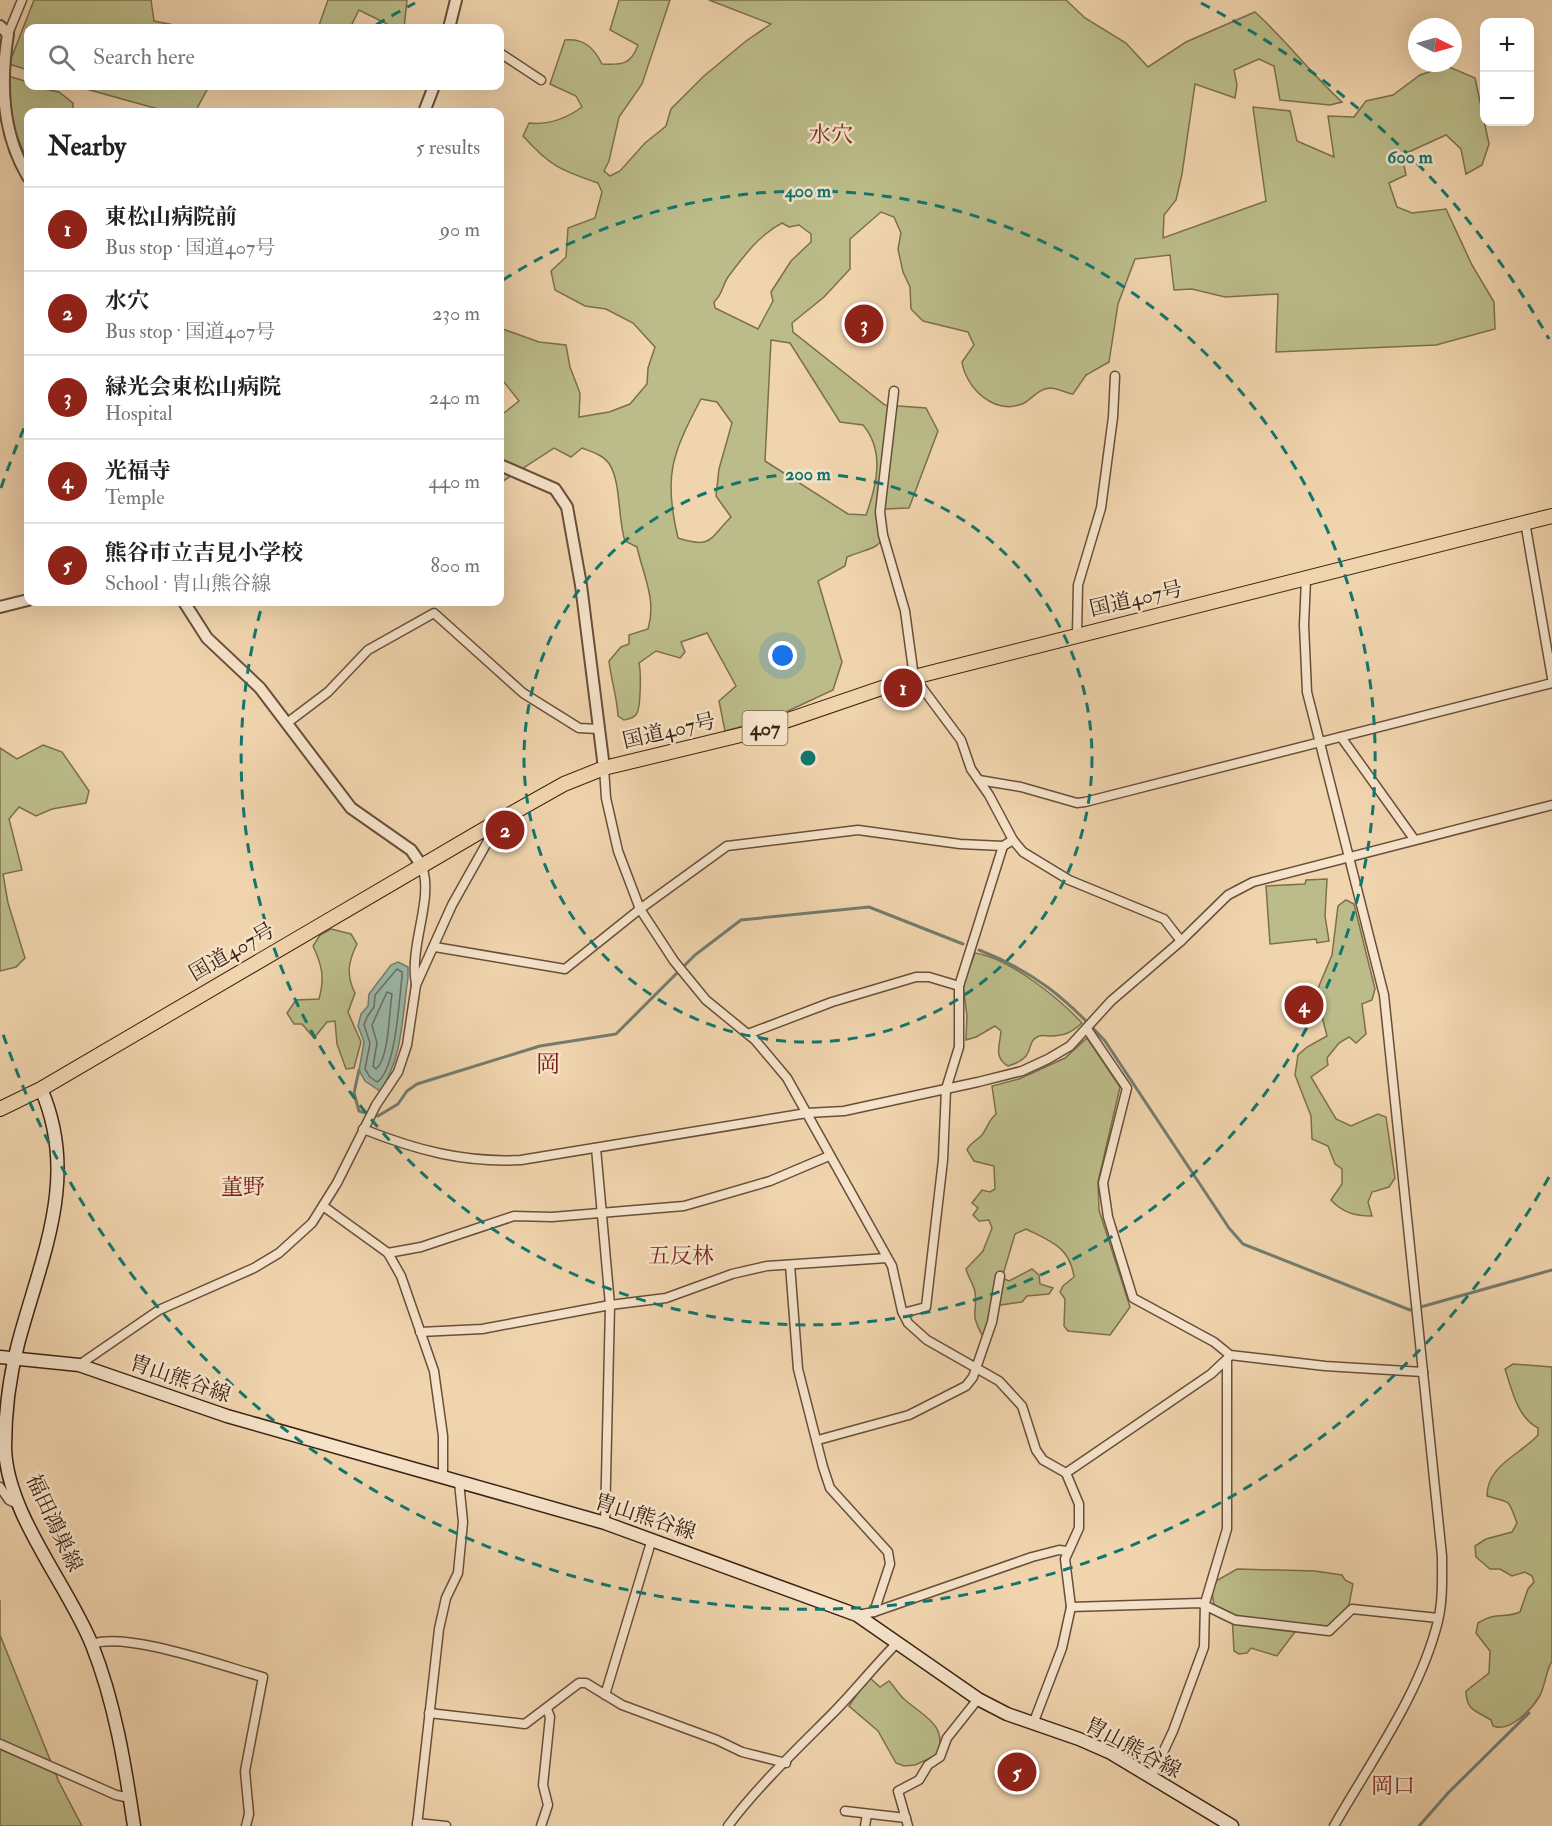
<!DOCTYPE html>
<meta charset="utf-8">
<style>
:root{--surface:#fff;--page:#f2f2f2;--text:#202124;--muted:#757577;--line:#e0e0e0;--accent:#8f2418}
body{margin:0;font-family:"IM FELL Double Pica","Noto Serif JP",serif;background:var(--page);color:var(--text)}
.controls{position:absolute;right:18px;top:18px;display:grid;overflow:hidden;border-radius:12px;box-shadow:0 6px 24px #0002}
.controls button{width:54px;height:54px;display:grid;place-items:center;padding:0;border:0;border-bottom:2px solid var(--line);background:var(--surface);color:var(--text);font:30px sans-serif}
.compass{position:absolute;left:1408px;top:18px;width:54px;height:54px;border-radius:50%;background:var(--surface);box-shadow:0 6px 24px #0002;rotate:95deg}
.you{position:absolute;left:783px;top:656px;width:21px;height:21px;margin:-15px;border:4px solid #fff;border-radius:50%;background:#1a73e8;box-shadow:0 0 0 9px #1a73e833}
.badge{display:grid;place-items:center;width:39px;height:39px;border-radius:50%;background:var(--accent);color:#fff;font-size:20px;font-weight:700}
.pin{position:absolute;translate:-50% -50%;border:3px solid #fff;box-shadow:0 2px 6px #0006}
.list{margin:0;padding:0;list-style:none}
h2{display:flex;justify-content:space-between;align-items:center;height:78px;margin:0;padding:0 24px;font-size:26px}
h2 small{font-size:20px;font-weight:400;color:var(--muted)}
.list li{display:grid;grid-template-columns:39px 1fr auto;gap:18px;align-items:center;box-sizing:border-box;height:84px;padding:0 24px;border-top:2px solid var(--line)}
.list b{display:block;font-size:22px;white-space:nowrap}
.list p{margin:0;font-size:20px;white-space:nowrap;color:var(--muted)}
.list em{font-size:20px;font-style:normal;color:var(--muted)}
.icon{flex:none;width:33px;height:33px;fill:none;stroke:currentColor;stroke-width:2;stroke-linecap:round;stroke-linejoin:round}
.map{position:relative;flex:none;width:1552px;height:1826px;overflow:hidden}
.search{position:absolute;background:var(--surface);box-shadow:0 6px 24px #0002;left:24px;top:24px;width:480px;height:66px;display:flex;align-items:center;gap:15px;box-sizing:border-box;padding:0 21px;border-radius:12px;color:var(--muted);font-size:22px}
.panel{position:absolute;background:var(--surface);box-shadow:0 6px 24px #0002;left:24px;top:108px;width:480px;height:498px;border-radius:12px}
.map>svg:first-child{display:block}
.green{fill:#bbbc89;stroke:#7c6f4e;stroke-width:1.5;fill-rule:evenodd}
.water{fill:#9ab8aa;stroke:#747c6e;stroke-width:1.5}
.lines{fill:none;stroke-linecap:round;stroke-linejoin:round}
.shore{stroke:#6b6d5f;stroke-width:1.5}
.stream{stroke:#747c6e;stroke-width:3}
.minor-casing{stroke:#694e3a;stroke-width:11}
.tertiary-casing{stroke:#694e3a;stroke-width:14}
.secondary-casing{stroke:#3c2214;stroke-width:15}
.trunk-casing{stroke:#3c2214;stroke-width:16}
.minor{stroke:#f5e3ca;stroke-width:8}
.tertiary{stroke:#f5e3ca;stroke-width:10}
.secondary{stroke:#f5e3ca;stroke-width:12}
.trunk{stroke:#f0d4ad;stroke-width:14}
.ring{fill:none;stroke:#0f766e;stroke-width:3;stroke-dasharray:10 8}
.labels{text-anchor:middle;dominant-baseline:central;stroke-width:5;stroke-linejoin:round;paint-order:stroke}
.shield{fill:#f5e3ca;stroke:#745c4b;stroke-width:1.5}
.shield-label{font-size:20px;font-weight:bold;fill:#3c2214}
.street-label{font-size:21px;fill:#3c2214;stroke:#f5e3ca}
.neighbourhood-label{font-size:22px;fill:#7a1f14;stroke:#f5e3ca}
.quarter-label{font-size:24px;fill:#7a1f14;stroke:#f5e3ca}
.centre{fill:#0f766e;stroke:#f5e3ca;stroke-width:3}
.ring-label{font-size:18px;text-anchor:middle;font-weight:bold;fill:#0f766e;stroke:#f5e3ca;stroke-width:5;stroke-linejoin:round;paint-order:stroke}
</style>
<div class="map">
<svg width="1552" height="1826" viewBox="0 0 1552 1826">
<rect width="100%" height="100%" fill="#f0d4ad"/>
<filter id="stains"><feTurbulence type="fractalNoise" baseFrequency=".00333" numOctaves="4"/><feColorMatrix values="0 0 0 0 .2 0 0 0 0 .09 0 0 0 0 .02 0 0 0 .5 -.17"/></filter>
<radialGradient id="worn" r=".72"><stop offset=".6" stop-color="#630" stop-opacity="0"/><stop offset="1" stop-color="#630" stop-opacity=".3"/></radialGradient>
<g class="green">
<polygon points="34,0 151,0 154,21 189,28 28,28 28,70 9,64"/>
<polygon points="328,0 407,0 404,28 395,28 359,10 350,28 318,28"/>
<path d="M619,0H670L642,84L619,117L609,161L604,171L610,176L620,171L645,143L666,126L671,109L704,76L746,41L771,24L709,0H1066L1085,18L1126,43L1148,67L1186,42L1255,12C1286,40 1311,74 1342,102L1330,105L1280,100L1274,66L1259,59L1234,70L1237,85L1235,98L1195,84L1182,174L1176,200L1164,215L1163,238L1266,201L1253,107L1290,111L1297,141L1334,157L1328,116L1354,117L1366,101L1393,95L1420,75L1447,66L1475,78L1489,144L1482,165L1466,174L1461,149L1446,135L1402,155L1406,175L1389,183L1397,207L1412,213L1446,209L1472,265L1494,302L1495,329L1436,345L1276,352L1278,294L1225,297L1192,289L1174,290L1170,255L1135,259L1118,304L1109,362L1086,375L1073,394C1066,393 1057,388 1050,388C1037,389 1032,400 1022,404C994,415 966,388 962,362L974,345L968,332L923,321L911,309L910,287L903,272L898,249L901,233L894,217L881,212L850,239V269L824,297L792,323L793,332L885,405L926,408L938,431L909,508L884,509C881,553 885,542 847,557L845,566L818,581L842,662L833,690L773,718L725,731L719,701L736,686L707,633L681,642L685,652L680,658L656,651L639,663C641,671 641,705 637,713C635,718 629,719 624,720L618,716C617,696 611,680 609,661L621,647L629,644V635L648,629C657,600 643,575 637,547L625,541C618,521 621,483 610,465C604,455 592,452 582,448L571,457L554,448L500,483V416L519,401L500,377V328L539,342L566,345L570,367L580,393L579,417L609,412L630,404L647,384L648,368L655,347L633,323L606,309L585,306L555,290L551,271L566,257L568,228L595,218L602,192L598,183C560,170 550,166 523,136L529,123C548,125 567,118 582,107L576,96L550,84L565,40C584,38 594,48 602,64C622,65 631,65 638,45L610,30ZM782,223L789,227L799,225L811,234V242L791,261L771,292L773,301L758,329L715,308L714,302C723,294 722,286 728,277C743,257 759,235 782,223ZM771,340L790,343L840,422L863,425C885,451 877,485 866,515L848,514L765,461ZM701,399L717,402L732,423L719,469L716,496L731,517C709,539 712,549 678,538C663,476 672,454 701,399Z"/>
<polygon points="8,76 28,82 28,86 59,92 73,103 73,112 28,112 28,162 11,123"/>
<polygon points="75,86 209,86 195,112 169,112"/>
<polygon points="43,745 62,752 89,791 86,803 52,809 36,816 19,807 9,819 22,870 3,874 8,903 25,958 16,967 0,971 0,748 17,759"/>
<polygon points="1327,879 1325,916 1329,941 1317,943 1316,939 1270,944 1266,886 1305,884 1306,880"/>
<path d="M1346,900L1354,904L1375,989L1372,1000L1362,1004L1366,1034L1356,1043L1349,1037L1339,1043L1327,1058L1328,1065L1311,1077L1336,1119L1351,1126L1378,1114L1386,1117L1395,1178L1389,1187L1372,1192L1368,1202L1372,1216C1355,1216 1343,1213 1331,1200L1342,1184V1169L1335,1164L1328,1146L1312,1139L1311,1116L1295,1075L1298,1055L1307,1047L1327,1036L1316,993L1332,955L1338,906Z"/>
<path d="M331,929L351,934L357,944C348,962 346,975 355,993L348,1012L361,1042L354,1068L346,1069L337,1044L335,1021L327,1022L314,1038L302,1024H294L287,1013L296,1000L319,999C325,978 322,965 313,946L320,935Z"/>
<path d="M975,953C1009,958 1059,998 1082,1023C1071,1033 1064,1036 1049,1036C1046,1036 1042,1035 1039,1036C1023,1043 1039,1057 1008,1066C993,1057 1000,1045 1001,1031L995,1026L976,1037L966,1040L967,1016L963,985Z"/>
<path d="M1087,1038L1120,1087L1098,1182L1099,1210L1130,1307L1110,1335L1068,1331L1064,1326L1065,1299L1060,1292L1063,1286L1074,1277C1070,1247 1050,1241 1026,1229L1015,1234L1002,1278L1009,1281L1032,1269L1039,1275L1040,1284L1053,1288L1049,1294L1027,1296L1022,1302L994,1306L985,1332L982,1335C969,1311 978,1314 975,1292C974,1285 968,1277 966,1269L983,1251L992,1228L989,1220L979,1221L973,1215L978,1208L972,1203L982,1190L990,1192L995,1189L994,1166L974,1161L967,1150C970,1142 977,1141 982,1135C988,1127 988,1121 996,1114L992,1086L1019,1079L1065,1058Z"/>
<path d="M1513,1364L1552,1367V1661C1545,1673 1545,1688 1539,1697C1531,1710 1509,1733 1493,1726L1491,1720C1477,1711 1466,1711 1466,1691L1489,1673L1490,1651L1476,1633L1478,1623C1497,1611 1504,1619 1520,1612L1528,1589L1534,1582L1532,1576L1525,1572L1512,1576L1500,1569H1490L1476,1557L1475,1546L1486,1539L1512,1532L1517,1523C1507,1497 1512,1504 1487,1496C1487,1465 1520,1455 1538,1435V1428C1517,1417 1512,1390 1505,1369Z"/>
<polygon points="1237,1569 1315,1571 1342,1575 1345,1580 1353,1584 1349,1605 1330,1626 1300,1625 1277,1656 1251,1648 1247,1653 1239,1654 1234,1651 1232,1614 1214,1605 1212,1592 1216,1581"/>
<polygon points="0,1600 0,1635 59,1782 82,1826 0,1826"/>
<path d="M869,1677L880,1687L889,1681C895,1687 898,1694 904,1699C923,1716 949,1725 937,1755L915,1765L904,1766L896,1763L878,1731L849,1706Z"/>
</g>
<path class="water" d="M398,962L408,967V978C402,1016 403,1058 380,1091L365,1081L359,1070L364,1042L358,1026L361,1014L368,1006L369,994L391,965Z"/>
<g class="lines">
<g class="shore">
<path d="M397,969L402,972V977C399,1000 396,1070 377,1082L370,1077L365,1069L370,1043L364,1025L367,1017L374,1007L375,995Z"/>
<path d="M387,992L392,994C389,1012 389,1059 376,1069L373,1066L377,1043L372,1025Z"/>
</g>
<g class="stream">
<path d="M979,950C1033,971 1066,998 1105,1041L1229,1228L1243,1244L1410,1310L1552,1270"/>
<polyline points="359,1070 354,1093 359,1111 378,1116 398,1104 407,1091 417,1084 540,1046 616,1034 695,955 741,920 869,907 963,944"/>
<polyline points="1419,1826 1449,1792 1529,1713"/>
</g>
<g class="minor-casing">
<g id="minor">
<polyline points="8,34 22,0"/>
<polyline points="500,53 541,80"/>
<polyline points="894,391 880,512 883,535 905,611 914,677 961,740 971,769 989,795 1013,840 1023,852 1069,880 1164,919 1181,941"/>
<polyline points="1525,522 1552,678"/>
<path d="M1306,579L1304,625L1307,692L1384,995L1442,1556C1442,1578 1443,1600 1438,1621C1420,1694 1371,1761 1334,1826"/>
<polyline points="1077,634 1078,585 1101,508 1113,417 1115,376"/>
<polyline points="287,723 328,692 368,650 434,613 523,693 579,728 598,729"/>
<polyline points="1341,737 1414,839"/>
<polyline points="604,768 606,798 618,851 640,909 674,961 706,1000 755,1040 787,1078 892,1266 902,1311 908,1323 927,1340 999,1381 1022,1406 1036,1450 1043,1460 1066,1473 1079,1504 1079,1528 1065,1559 1071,1607 1062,1648 1033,1724"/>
<polyline points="979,780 1021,787 1077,803 1085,802 1552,683"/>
<polyline points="435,947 565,969 640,909 727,846 858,830 960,844 1003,846 1013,840"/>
<path d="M416,984C409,944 434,900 422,866"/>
<polyline points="1087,1029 1127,1088 1103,1183 1108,1217 1133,1298 1214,1342 1230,1355 1325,1366 1423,1372"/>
<polyline points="748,1034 832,1002 916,977 929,977 959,986"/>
<path d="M363,1129C416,1150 464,1163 521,1160L807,1113L844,1111L978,1082L1022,1071L1048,1059L1070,1046L1111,1001L1181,941L1228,895L1253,882L1552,805"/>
<polyline points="596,1148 610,1305 605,1523"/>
<polyline points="323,1206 388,1253 401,1276 434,1371 443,1436 443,1477"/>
<polyline points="388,1253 421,1247 514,1216 552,1217 684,1206 770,1181 829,1156"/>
<polyline points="790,1265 798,1369 823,1467 830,1488 888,1552 890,1564 874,1612"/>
<polyline points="903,1313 926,1307 943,1160 946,1089 959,1047 959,986 1003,846"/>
<polyline points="420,1332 482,1329 610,1305 666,1298 732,1274 767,1266 887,1258"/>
<polyline points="79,1365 159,1310 254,1268 279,1253 312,1223 337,1183 376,1105 398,1072 407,1045 416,985 452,905 498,823"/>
<polyline points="818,1440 909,1415 966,1386 973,1377 992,1322 1000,1276"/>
<polyline points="1066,1473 1211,1374 1228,1358"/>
<polyline points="0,1487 9,1500 20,1505"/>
<polyline points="1071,1607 1200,1603 1235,1620 1329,1631 1352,1609 1438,1618"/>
<polyline points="857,1615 874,1612 1032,1557 1059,1550 1067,1551"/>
<path d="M92,1644C127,1631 225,1667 263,1677L245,1771L249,1814L246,1826"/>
<polyline points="605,1695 652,1539"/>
<polyline points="429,1713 525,1724 579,1683 586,1683 622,1705 717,1740 742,1752 786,1763"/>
<polyline points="0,1744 116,1795 130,1798"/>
<polyline points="1151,1778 1173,1731 1204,1647 1205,1603 1227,1529 1227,1361"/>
<polyline points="845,1811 906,1818"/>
<polyline points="417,1823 446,1826"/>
<polyline points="417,1826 439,1629 446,1598 458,1573 463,1522 459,1482"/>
<polyline points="541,1826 548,1805 543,1785 550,1717 547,1709"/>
<path d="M728,1826C757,1787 798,1748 832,1714C855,1691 875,1665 898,1642"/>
<polyline points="865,1826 867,1814"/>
<polyline points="908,1826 898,1791 919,1780 928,1765 940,1757 947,1738 978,1699"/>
</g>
</g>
<g class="tertiary-casing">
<g id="tertiary">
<path d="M0,26L8,34C0,84 2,133 28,177"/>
<polyline points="449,28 456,0"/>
<polyline points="424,112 434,86"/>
<polyline points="500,465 555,489 567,507 581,585 604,768"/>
<polyline points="184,602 207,638 260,688 351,808 411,850 422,866"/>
<polyline points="0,607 28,600"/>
</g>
</g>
<g class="secondary-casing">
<g id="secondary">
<path d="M41,1089C80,1178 41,1257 18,1344C10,1375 5,1414 5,1447C6,1513 68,1585 92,1645C115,1703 125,1765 134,1826"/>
<polyline points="0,1357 79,1365 227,1416 605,1523 857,1615 978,1699 1007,1714 1079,1739 1111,1753 1232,1826"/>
</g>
</g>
<g class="trunk-casing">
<polyline id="trunk" points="0,1109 41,1089 500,820 564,784 604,768 753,732 914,677 1552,516"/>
</g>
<use href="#minor" class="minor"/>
<use href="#tertiary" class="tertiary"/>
<use href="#secondary" class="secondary"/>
<use href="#trunk" class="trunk"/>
</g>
<g class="ring">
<circle cx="808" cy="758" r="284"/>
<path d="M503 280A567 567 0 1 1 263 602"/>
<path d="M1549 1177A851 851 0 0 1 1 1028M1 488A851 851 0 0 1 28 419M376 25A851 851 0 0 1 415 3M1201 3A851 851 0 0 1 1549 339"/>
</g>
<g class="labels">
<rect class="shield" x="742.5" y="711" width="45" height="34" rx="4.5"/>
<g class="shield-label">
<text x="765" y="728">407</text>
</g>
<g class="street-label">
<text transform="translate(1136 599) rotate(-13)">国道407号</text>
<text transform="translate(669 731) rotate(-13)">国道407号</text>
<text transform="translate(232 952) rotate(-30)">国道407号</text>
<text transform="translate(180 1379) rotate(19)">胄山熊谷線</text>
<text transform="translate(645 1517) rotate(18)">胄山熊谷線</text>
<text transform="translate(54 1523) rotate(65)">福田鴻巣線</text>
<text transform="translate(1133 1748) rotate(28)">胄山熊谷線</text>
</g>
<g class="neighbourhood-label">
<text x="831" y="135">水穴</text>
<text x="243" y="1187">董野</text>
<text x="681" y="1256">五反林</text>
<text x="1393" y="1786">岡口</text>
</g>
<g class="quarter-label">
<text x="548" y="1064">岡</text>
</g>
</g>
<circle cx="808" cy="758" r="9" class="centre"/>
<g class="ring-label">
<text x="1410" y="163">600 m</text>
<text x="808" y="197">400 m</text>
<text x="808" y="480">200 m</text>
</g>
<rect width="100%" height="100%" filter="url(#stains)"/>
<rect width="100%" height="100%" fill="url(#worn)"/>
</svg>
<div class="controls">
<button>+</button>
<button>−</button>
</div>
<svg class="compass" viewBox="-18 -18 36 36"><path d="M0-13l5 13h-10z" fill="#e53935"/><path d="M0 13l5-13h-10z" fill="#757577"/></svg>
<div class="you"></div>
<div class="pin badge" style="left:903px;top:688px">1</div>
<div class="pin badge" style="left:505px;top:830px">2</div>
<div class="pin badge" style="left:864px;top:324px">3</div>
<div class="pin badge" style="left:1304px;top:1005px">4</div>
<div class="pin badge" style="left:1017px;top:1772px">5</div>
<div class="search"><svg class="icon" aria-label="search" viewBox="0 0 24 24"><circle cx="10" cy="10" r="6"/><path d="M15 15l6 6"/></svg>Search here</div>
<section class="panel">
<h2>Nearby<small>5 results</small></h2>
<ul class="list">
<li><span class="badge">1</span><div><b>東松山病院前</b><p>Bus stop · 国道407号</p></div><em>90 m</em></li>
<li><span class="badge">2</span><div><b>水穴</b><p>Bus stop · 国道407号</p></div><em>230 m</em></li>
<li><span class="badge">3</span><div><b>緑光会東松山病院</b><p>Hospital</p></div><em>240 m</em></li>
<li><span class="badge">4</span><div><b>光福寺</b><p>Temple</p></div><em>440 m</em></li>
<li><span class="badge">5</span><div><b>熊谷市立吉見小学校</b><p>School · 胄山熊谷線</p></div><em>800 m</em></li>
</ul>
</section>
</div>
